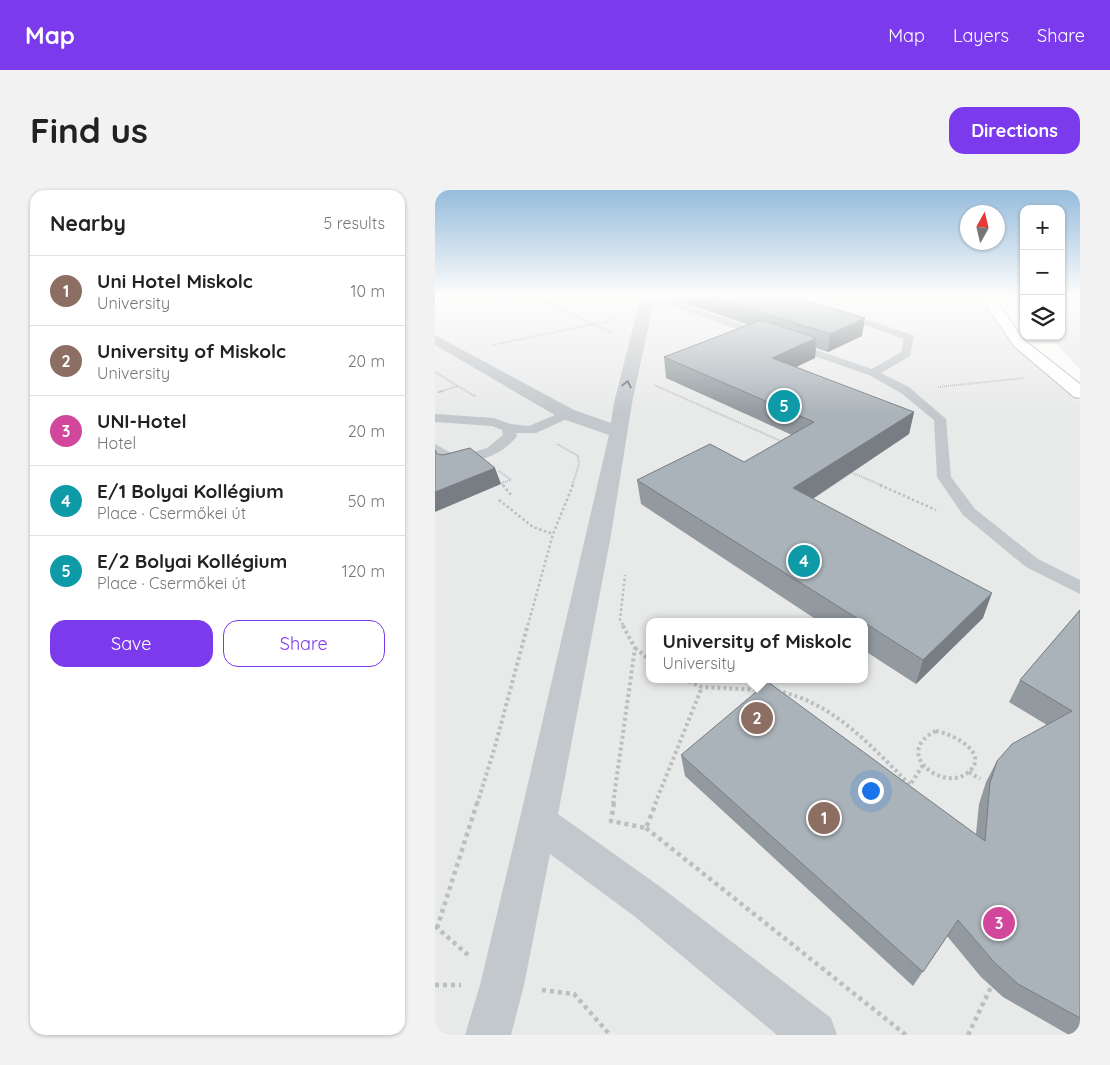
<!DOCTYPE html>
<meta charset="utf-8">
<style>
:root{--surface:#fff;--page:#f2f2f2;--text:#222;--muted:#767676;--line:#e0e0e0;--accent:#7c3aed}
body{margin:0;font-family:Quicksand,sans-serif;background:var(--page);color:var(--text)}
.controls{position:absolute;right:15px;top:15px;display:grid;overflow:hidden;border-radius:10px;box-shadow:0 1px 4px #0004}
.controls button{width:45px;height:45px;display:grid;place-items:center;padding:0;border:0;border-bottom:1px solid var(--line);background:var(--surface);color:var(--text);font:25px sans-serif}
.compass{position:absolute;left:525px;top:15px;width:45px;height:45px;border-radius:50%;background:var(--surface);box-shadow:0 1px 4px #0004;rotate:8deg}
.you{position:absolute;left:435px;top:600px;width:18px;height:18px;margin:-12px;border:4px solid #fff;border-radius:50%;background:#1a73e8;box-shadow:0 0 0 8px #1a73e833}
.badge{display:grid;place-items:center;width:32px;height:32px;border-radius:50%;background:var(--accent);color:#fff;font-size:16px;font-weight:700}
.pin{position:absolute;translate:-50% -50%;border:2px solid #fff;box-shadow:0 1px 5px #0006}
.popup{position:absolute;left:211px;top:428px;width:222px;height:65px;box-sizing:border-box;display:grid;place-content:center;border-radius:10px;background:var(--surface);filter:drop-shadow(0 1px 4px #0005);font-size:16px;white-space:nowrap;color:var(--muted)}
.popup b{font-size:19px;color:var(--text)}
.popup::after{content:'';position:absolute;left:50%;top:100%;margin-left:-10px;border:10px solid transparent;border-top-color:var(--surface)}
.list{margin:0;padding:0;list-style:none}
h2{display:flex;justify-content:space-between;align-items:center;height:65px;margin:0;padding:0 20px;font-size:21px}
h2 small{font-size:16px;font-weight:400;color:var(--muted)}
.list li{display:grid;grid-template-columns:32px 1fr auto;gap:15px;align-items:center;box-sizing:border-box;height:70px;padding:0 20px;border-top:1px solid var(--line)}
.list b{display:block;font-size:19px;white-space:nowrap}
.list p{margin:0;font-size:16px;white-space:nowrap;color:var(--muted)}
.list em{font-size:16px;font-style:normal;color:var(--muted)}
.actions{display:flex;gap:10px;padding:15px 20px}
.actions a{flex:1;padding:11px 0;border:1px solid var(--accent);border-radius:15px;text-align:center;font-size:18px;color:var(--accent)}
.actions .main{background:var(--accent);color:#fff}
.icon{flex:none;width:28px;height:28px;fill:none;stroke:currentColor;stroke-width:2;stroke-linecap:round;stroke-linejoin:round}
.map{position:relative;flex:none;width:645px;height:845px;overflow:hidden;border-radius:15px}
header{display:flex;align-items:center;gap:30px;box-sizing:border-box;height:70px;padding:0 25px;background:var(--accent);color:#fff}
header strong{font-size:24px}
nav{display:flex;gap:28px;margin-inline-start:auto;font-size:18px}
.intro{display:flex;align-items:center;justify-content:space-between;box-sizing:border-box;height:120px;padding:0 30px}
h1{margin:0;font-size:35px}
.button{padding:12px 22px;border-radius:15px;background:var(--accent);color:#fff;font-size:18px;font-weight:700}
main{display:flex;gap:30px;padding:0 30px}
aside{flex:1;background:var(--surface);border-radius:15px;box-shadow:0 1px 4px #0004}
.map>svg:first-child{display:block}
.built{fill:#e8e9e9;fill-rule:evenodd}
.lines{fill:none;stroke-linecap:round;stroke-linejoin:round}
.secondary-casing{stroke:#b3babf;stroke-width:2}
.path-far3{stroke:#bbbfc2;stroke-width:2;stroke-dasharray:1 1;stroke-linecap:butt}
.path-far2{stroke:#bbbfc2;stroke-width:2.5;stroke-dasharray:2.5 2.5;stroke-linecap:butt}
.path-far1{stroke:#bbbfc2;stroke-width:4;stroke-dasharray:3 3;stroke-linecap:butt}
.path{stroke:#bbbfc2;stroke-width:4.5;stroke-dasharray:4 4;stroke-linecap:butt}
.service{fill:#c3c8cc;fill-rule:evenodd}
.minor{fill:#c3c8cc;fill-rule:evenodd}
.secondary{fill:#fff;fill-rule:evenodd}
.wall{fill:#929a9f}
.shaded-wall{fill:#777d82}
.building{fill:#aab3b9;stroke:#777d82}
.oneway{stroke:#6a7a87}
</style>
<header>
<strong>Map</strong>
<nav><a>Map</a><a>Layers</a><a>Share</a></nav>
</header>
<div class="intro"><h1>Find us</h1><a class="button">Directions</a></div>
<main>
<aside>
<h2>Nearby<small>5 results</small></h2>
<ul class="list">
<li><span class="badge" style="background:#8d6e63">1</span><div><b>Uni Hotel Miskolc</b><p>University</p></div><em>10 m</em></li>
<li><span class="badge" style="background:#8d6e63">2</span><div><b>University of Miskolc</b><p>University</p></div><em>20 m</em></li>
<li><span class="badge" style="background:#d1479c">3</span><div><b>UNI-Hotel</b><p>Hotel</p></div><em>20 m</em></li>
<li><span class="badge" style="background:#0f9aa8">4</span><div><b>E/1 Bolyai Kollégium</b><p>Place · Csermőkei út</p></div><em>50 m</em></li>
<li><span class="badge" style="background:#0f9aa8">5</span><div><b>E/2 Bolyai Kollégium</b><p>Place · Csermőkei út</p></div><em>120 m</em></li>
</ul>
<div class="actions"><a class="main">Save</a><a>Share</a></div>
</aside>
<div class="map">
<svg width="645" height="845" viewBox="0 0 645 845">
<rect width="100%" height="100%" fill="#fafaf8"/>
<g class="built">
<path d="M0,106H543L557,124L613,184L645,211V845H0ZM215,432H430V489H215Z"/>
<polygon points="626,106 645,106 645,180 615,146 626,146"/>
</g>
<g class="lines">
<g class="secondary-casing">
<polygon id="secondary" points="545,106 558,106 589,150 645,194 645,208 639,207 579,156"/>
</g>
<g class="path-far3">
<polyline points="99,106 178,143"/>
<polyline points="58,155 182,129"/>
<polyline points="0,182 41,207"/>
<polyline points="219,195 348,252"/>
<polyline points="503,197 589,188"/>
<polyline points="8,201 4,202 23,196"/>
<polyline points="122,254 143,266 144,274 137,296"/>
<polyline points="64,281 76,290 66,293"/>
<polyline points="413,281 448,296"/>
<polyline points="67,294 69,296"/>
</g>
<g class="path-far2">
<polyline points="68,295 76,305"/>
<polyline points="445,295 501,320"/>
<polyline points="64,310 98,337 118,344"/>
<polyline points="93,435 118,344 138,295"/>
<polyline points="188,435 185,430 190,385"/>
</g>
<g class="path-far1">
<polyline points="200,458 215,470"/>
<polyline points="248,489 267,497 326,500"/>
<path d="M342,501C398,512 436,556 475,595L488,575"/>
<path d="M501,541C519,544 558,565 531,584C506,601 457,562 501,541Z"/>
<polyline points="534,582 545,589"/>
<polyline points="42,614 59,560 93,434"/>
<polyline points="178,614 200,458 187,434"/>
<polyline points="220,614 267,497"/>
</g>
<g class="path">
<polyline points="179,613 176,631 211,638 221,613"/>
<polyline points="211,638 471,845"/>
<polyline points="0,736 33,765"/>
<polyline points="2,738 42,613"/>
<polyline points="0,795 26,795"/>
<polyline points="107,800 139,804 175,845"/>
<polyline points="533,845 556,797"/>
</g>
<g class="service">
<polygon points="211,108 240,111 335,144 336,146 331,149 327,148 236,116 208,113 206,111"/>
<polygon points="432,130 478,145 479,147 475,166 446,183 474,197 511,229 516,287 540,319 603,369 645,390 645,404 591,377 528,325 502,287 499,230 466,203 434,185 353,157 352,155 357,152 361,153 437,179 466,162 469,149 429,135 427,133"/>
<path d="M132,220L138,224L136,227L101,243H81L82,246C67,266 43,271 20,277L15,276L0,264V254L23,267L52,258L68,245L67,240L57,236L0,232V224L59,228L75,234L94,236Z"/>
</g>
<polygon class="minor" points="206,106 220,106 197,213 176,345 123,624 227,698 396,828 402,845 342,845 199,726 115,664 89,795 76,845 30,845 45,795 84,632 174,245 125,228 0,155 0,145 139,220 176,233 179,213"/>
<use href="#secondary" class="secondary"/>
</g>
<g class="wall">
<polygon points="237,106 355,106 427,146 393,162 381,158 380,168 361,177 479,222 474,244 378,309 548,428 481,494 430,461 430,432 385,432 206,314 202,290 309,272 357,245 231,188 229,167 314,135 237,109"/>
<polygon points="645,420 645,845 634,845 568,807 546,787 512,746 478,796 250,586 246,565 541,644 544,614 551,592 562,571 612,535 574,512 585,490"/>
</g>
<g class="shaded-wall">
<polygon points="430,128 427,146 393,162 395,144"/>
<polygon points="381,148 380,168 336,189 337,168"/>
<polygon points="479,222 474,244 357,322 358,298"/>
<polygon points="60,278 66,294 0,322 0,302"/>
<polygon points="557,403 548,428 481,494 488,470"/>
</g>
<g class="building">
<polygon points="276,106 355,106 430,128 395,144"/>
<polygon points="326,130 381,148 337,168 479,222 358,298 557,403 488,470 430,433 430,432 428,432 202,290 275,254 309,272 379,232 229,167"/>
<polygon points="35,258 60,278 0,302 0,260 2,264 8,265"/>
<polygon points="645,420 645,828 583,794 559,772 523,730 488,782 246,565 333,492 550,651 555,593 562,571 577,554 637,521 585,490"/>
</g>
<defs><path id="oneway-chevron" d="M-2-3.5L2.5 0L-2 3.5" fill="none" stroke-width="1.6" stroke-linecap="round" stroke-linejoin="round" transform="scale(1.25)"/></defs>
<use class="oneway" href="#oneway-chevron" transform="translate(192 194) rotate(-77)"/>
<linearGradient id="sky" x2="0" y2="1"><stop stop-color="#96bcdc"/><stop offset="0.47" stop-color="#fdfdfc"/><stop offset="1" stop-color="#fdfdfc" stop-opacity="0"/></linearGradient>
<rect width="645" height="224" fill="url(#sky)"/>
</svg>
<div class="controls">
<button>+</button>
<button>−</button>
<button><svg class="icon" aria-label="layers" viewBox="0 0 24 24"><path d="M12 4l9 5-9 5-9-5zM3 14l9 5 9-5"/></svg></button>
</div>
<svg class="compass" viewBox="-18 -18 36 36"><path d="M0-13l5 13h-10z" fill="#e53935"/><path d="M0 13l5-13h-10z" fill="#767676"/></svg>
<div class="you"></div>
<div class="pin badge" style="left:389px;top:628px;background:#8d6e63">1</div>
<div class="pin badge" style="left:322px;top:528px;background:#8d6e63">2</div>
<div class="popup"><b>University of Miskolc</b>University</div>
<div class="pin badge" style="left:564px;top:733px;background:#d1479c">3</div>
<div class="pin badge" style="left:369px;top:371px;background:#0f9aa8">4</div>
<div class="pin badge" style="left:349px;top:216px;background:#0f9aa8">5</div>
</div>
</main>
